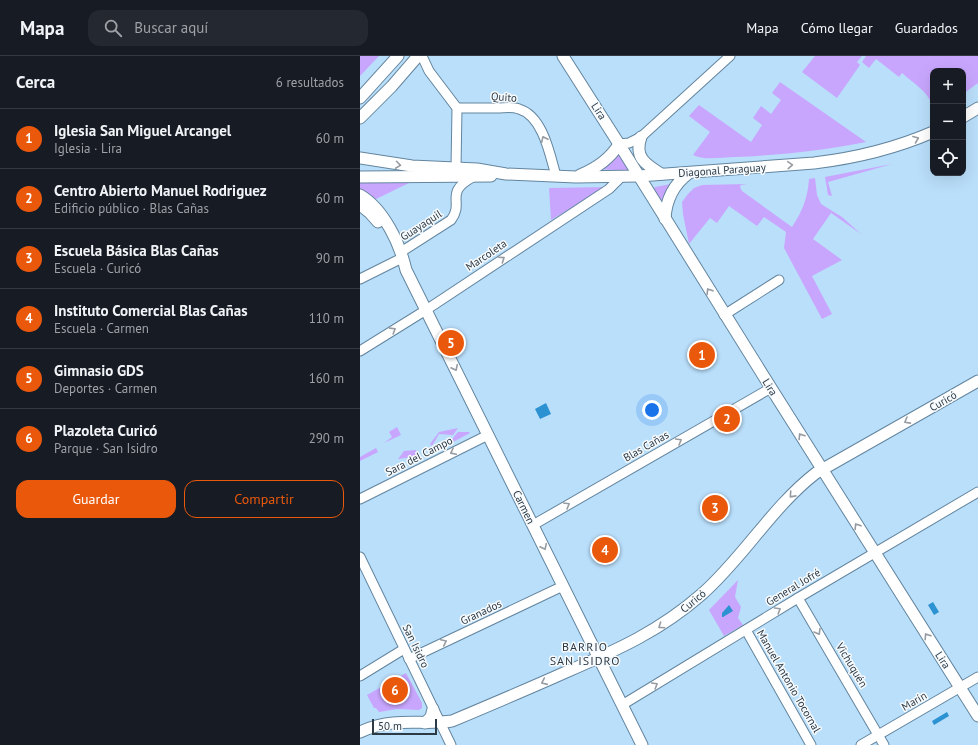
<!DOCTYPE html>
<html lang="es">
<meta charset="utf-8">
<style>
:root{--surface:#171b24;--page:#242831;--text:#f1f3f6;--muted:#9ea1a6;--line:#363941;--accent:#ea580c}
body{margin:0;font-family:"PT Sans",sans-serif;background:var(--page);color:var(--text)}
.controls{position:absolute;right:12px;top:12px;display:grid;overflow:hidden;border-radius:8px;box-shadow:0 4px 16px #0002}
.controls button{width:36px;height:36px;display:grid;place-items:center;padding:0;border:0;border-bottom:1px solid var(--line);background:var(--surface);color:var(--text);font:20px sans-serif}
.scale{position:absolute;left:12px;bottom:10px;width:65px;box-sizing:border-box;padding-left:4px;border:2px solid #2c3a45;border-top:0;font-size:11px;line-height:14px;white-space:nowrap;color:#2c3a45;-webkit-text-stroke:3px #f7fbfe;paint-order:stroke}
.you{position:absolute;left:292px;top:354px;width:14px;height:14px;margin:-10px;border:3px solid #fff;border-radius:50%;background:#1a73e8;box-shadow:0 0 0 6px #1a73e833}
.badge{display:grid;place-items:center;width:26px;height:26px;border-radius:50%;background:var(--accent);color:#fff;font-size:13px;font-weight:700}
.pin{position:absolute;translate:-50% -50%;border:2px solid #fff;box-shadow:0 1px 4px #0006}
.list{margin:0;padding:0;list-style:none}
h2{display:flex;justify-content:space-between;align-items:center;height:52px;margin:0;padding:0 16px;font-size:17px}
h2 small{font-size:13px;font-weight:400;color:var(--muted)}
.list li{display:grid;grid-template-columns:26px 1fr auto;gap:12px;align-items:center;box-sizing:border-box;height:60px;padding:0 16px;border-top:1px solid var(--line)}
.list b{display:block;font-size:15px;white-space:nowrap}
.list p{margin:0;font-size:13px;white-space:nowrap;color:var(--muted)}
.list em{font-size:13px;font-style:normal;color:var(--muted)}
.actions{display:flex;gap:8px;padding:12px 16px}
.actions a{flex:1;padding:9px 0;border:1px solid var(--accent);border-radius:12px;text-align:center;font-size:14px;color:var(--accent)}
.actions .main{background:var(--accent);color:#fff}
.icon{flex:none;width:22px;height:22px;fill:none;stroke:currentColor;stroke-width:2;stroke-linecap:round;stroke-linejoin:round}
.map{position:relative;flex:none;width:618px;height:689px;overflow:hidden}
header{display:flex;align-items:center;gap:24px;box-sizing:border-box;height:56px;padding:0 20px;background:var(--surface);border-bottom:1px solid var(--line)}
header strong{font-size:19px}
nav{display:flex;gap:22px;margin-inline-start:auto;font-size:14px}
.search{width:280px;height:36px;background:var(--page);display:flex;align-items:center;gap:10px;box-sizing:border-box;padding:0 14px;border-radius:12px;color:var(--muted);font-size:15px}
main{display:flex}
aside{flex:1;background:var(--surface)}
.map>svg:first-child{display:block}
.green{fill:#c8a6fe}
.water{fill:#2c92d1}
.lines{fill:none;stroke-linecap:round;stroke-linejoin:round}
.minor-casing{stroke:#63859e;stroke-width:11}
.major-casing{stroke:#63859e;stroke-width:13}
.minor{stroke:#fff;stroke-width:9}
.major{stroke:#fff;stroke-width:11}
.oneway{stroke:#969ca2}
.labels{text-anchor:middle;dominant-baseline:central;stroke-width:3;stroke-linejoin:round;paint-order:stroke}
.street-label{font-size:11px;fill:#2c3a45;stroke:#f7fbfe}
.neighbourhood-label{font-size:12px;letter-spacing:1px;fill:#2c3a45;stroke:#f7fbfe}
</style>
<header>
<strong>Mapa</strong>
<div class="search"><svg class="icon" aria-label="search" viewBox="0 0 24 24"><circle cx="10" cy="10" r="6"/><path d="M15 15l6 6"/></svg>Buscar aquí</div>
<nav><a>Mapa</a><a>Cómo llegar</a><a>Guardados</a></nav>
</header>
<main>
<aside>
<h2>Cerca<small>6 resultados</small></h2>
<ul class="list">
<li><span class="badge">1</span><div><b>Iglesia San Miguel Arcangel</b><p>Iglesia · Lira</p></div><em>60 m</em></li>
<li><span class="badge">2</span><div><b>Centro Abierto Manuel Rodriguez</b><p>Edificio público · Blas Cañas</p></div><em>60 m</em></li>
<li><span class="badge">3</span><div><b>Escuela Básica Blas Cañas</b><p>Escuela · Curicó</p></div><em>90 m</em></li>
<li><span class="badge">4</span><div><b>Instituto Comercial Blas Cañas</b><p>Escuela · Carmen</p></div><em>110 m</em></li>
<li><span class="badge">5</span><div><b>Gimnasio GDS</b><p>Deportes · Carmen</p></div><em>160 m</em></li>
<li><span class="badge">6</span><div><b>Plazoleta Curicó</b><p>Parque · San Isidro</p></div><em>290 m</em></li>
</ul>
<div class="actions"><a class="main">Guardar</a><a>Compartir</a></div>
</aside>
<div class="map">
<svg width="618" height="689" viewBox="0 0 618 689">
<rect width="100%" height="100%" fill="#badffb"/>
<g class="green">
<polygon points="0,0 19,0 0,20"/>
<polygon points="455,0 502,0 497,6 500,9 477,42 442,16"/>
<path d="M506,0H618V27L603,38V15H573V51C568,35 554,28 542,17L539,21L516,3L509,12L502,6Z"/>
<path d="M420,26L506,86C462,95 420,99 375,101C363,101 344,105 333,99L350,76L329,60L339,49L391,86L402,69L393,62L401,50L411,58L421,44L412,37Z"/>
<polygon points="259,95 272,113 269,115 238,113"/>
<polygon points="532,108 468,126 472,140 468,139 465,121"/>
<path d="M455,122L457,139L461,148L482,161L501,178L471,157L453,183L482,204L452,220L472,258L462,263L424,192L426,176L404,161L397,170L369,150L357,167L350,162L329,188L323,158L322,146L328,138L334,132L342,129L387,128L381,129L380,131L382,135L432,171C442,156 448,141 449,123Z"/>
<polygon points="0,127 49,127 14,144 0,137"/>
<polygon points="316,127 304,152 293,134 295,131"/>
<polygon points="247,131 191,164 189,132"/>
<polygon points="37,371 41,379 24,387 32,381 29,376"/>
<polygon points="98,372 93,379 79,378 72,390 70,388 79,376"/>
<polygon points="98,376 109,376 110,377 93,386 92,383"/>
<polygon points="16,392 18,396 0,405 0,401"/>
<polygon points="56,394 58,400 38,403 44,395"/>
<polygon points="378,524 375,541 381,551 378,562 383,569 364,580 349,554"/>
<polygon points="46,617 62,647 62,652 59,654 37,653 19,656 16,652 14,652 7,639"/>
</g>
<g class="water">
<polygon points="186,347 191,358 180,363 175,353"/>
<polygon points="573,546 579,556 574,559 568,549"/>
<polygon points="369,549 373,555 363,561 362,561 362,557"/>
<polygon points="587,656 589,660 574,669 572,665"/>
</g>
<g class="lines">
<g class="minor-casing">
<g id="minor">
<polyline points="62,0 69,15 97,52 96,112"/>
<path d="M97,52C111,52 124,52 137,52C144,52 152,50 159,53C183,60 190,99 196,120"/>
<polyline points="259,88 269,87 281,81 370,0"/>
<path d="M41,196L91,164C105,146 83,137 113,121"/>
<polyline points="0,223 38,204"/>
<polyline points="364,259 419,224"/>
<polyline points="0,295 66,254 249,133 262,120"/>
<polyline points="0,443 128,379"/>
<polyline points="173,469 411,332"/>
<polyline points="0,501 91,689"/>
<polyline points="438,542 524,689"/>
<polyline points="386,574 451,689"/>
<polyline points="49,603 203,530"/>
<polyline points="0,620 44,593"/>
<polyline points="262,649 438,542 618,436"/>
<polyline points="501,689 618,621"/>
</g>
</g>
<g class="major-casing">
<g id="major">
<polyline points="203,0 259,88 411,332 618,660"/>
<polyline points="0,42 38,0"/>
<polyline points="603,61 618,52"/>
<polyline points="0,62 32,30 58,0"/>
<path d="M281,81C274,101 285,108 301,118"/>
<path d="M0,102L52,110L117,113L146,118L216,121L279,120L454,107C496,102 534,93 573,76"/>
<path d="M220,119C237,112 250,103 259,88"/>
<polyline points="0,121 131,120"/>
<path d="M0,139C24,153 40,188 46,214L282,689"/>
<polyline points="0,149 10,157 18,166"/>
<path d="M305,163C306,143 314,128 329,117"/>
<polyline points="65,667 71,661 73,653"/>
<path d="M0,676C11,671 21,668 33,667C53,665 72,668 92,665C130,649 168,633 206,616C257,594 300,575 342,538C383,502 412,451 456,417L618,325"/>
</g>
</g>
<use href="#minor" class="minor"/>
<use href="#major" class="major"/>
</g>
<defs><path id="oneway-chevron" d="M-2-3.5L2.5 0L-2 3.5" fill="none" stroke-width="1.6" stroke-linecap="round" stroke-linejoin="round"/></defs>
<g class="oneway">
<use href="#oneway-chevron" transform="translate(184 83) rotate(-115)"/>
<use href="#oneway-chevron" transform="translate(556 83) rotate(-21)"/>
<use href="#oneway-chevron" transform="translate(38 109) rotate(8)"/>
<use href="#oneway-chevron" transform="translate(430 109) rotate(-4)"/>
<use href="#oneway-chevron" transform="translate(142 203) rotate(-34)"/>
<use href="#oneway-chevron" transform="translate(349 235) rotate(-122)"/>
<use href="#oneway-chevron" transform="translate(33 274) rotate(-32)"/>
<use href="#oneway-chevron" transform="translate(95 312) rotate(64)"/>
<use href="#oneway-chevron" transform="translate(547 365) rotate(151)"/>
<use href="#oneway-chevron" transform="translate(441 380) rotate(-122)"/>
<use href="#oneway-chevron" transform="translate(319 385) rotate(-30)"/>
<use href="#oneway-chevron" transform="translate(93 396) rotate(153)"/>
<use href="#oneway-chevron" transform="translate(432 439) rotate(132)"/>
<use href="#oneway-chevron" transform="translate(207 449) rotate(-30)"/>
<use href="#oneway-chevron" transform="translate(497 470) rotate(-122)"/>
<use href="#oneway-chevron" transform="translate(184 491) rotate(64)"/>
<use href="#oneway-chevron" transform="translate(418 554) rotate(-31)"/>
<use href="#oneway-chevron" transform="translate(301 570) rotate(146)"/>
<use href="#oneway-chevron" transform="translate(458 576) rotate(59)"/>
<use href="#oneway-chevron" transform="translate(567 580) rotate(-123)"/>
<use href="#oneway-chevron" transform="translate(84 586) rotate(-25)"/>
<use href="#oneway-chevron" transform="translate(184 626) rotate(156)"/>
<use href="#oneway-chevron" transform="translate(295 629) rotate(-31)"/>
</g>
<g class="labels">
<g class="street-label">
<text transform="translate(144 41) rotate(4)">Quito</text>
<text transform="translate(239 55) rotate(57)">Lira</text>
<text transform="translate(362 114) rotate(-4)">Diagonal Paraguay</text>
<text transform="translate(61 169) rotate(-33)">Guayaquil</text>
<text transform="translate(126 199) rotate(-34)">Marcoleta</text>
<text transform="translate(410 331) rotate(58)">Lira</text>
<text transform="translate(583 345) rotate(-30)">Curicó</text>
<text transform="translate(286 390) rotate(-30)">Blas Cañas</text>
<text transform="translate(59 400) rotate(-27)">Sara del Campo</text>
<text transform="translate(164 451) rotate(64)">Carmen</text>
<text transform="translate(433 531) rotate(-31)">General Jofré</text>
<text transform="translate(333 545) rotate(-40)">Curicó</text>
<text transform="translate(121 556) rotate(-25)">Granados</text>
<text transform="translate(56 590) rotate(64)">San Isidro</text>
<text transform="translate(583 604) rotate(57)">Lira</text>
<text transform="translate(492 609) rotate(59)">Vichuquén</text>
<text transform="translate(429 625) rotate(60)">Manuel Antonio Tocornal</text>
<text transform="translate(554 645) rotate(-30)">Marín</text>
</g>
<g class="neighbourhood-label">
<text x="225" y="590">BARRIO<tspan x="225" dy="14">SAN ISIDRO</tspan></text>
</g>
</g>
</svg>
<div class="controls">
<button>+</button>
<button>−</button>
<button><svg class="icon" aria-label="locate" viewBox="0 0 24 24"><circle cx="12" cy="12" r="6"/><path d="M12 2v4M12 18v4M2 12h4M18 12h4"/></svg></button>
</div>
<div class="scale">50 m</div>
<div class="you"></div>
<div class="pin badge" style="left:342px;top:299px">1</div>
<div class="pin badge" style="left:367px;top:363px">2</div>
<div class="pin badge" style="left:355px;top:452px">3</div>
<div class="pin badge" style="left:245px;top:494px">4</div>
<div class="pin badge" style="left:91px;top:287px">5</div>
<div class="pin badge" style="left:35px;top:634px">6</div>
</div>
</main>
